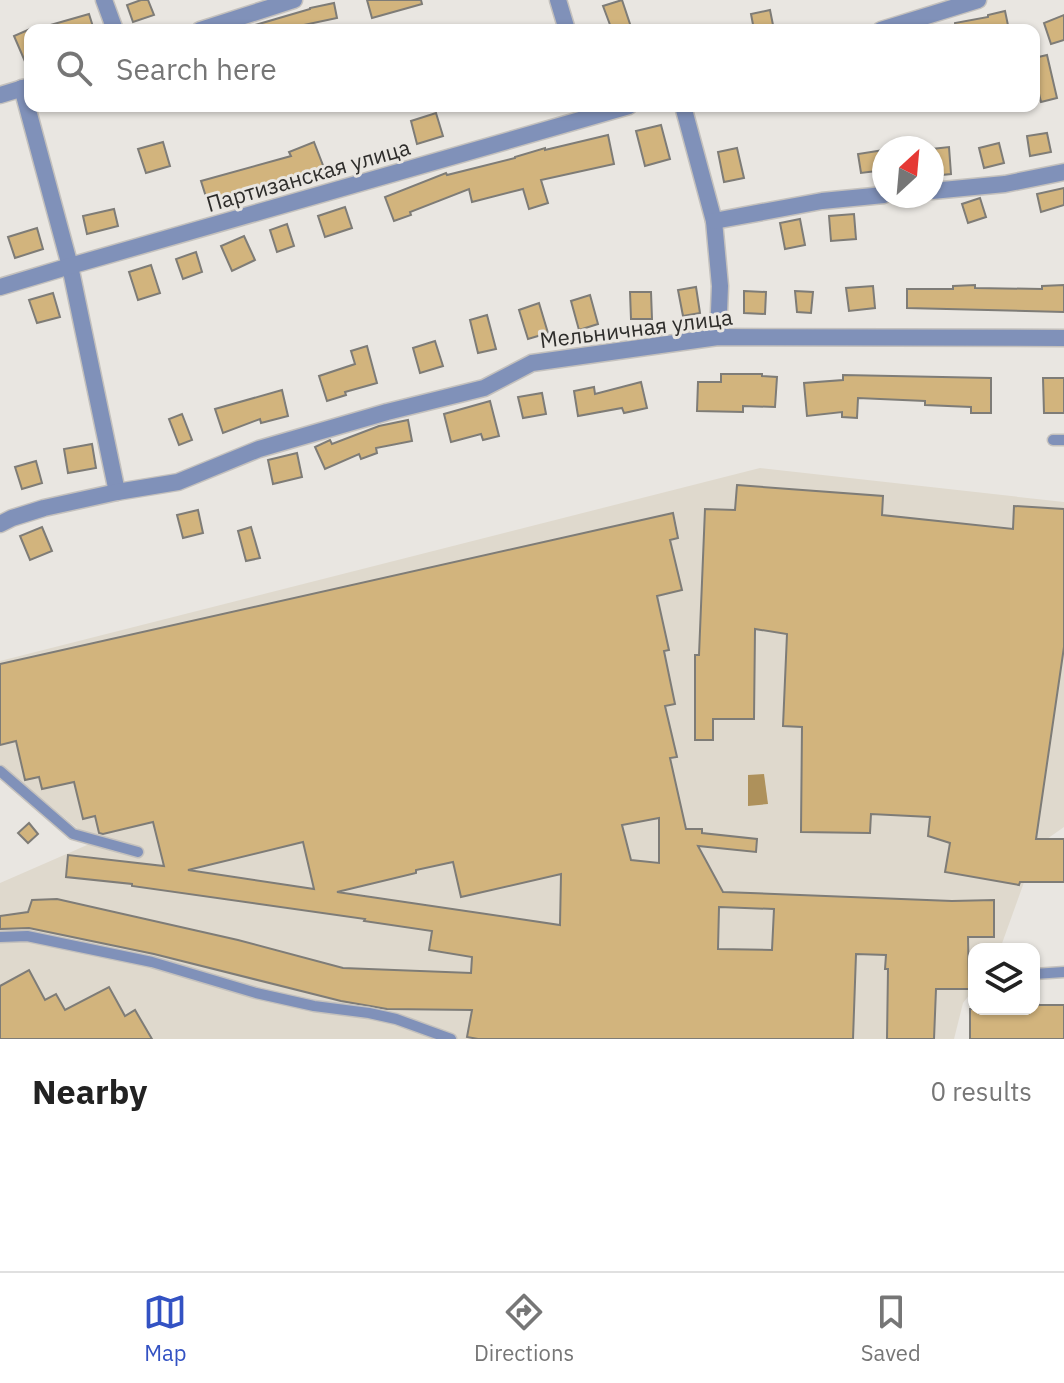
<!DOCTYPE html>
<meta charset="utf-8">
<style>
:root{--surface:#fff;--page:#f6f6f6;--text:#222;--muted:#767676;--line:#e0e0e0;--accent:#3352c3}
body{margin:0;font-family:"IBM Plex Sans",sans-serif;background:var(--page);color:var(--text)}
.controls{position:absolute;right:24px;bottom:24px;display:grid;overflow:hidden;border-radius:16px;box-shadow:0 2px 6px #0004}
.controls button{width:72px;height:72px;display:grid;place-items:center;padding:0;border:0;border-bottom:2px solid var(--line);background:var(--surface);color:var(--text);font:40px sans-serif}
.compass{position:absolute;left:872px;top:136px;width:72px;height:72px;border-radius:50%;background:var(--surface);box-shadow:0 2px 6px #0004;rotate:26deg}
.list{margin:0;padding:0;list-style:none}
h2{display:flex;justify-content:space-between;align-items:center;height:104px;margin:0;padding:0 32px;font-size:34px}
h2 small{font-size:26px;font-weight:400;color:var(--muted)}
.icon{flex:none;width:44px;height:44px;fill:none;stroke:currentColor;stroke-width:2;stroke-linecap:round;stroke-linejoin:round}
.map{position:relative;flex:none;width:1064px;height:1039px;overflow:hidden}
.search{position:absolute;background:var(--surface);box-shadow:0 2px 6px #0004;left:24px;right:24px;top:24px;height:88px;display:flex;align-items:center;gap:20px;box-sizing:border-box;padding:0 28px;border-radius:16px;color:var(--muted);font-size:30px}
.sheet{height:232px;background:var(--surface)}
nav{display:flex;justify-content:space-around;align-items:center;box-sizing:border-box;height:112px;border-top:2px solid var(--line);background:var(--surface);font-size:22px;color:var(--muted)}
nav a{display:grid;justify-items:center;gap:4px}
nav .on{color:var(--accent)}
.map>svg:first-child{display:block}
.built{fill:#dfd9cd}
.water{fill:#ae915b}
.building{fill:#d2b47d;stroke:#7e7c77;stroke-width:2;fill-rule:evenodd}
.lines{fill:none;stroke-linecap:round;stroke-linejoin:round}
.service-casing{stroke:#c4c1bd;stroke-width:13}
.minor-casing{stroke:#c4c1bd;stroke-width:19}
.service{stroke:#8091b9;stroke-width:10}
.minor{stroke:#8091b9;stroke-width:16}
.labels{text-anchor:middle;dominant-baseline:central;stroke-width:6;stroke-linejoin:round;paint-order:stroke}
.street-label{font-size:22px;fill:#2e2d2b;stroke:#e9e6e1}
</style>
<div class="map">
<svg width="1064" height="1039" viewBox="0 0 1064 1039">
<rect width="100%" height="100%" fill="#e9e6e1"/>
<polygon class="built" points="760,468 1064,502 1064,827 1037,846 1000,949 974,949 974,989 963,1003 954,1039 0,1039 0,883 94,842 0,764 0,661"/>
<polygon class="water" points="764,774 768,804 748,806 748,775"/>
<g class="building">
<polygon points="141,0 148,0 154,15 133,22 127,5"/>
<polygon points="367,0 421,0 422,4 372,18"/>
<polygon points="622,0 632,30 612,30 603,6"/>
<polygon points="334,3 337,18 299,26 300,30 252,30 252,26 310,9 310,8"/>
<polygon points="770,10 774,30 754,30 751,14"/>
<polygon points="1005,11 1009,30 955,30 955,23 988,17 988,15"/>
<polygon points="89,14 94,30 48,30 47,26"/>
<polygon points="1064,15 1064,40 1051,44 1044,23"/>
<polygon points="30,29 30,73 14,36"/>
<polygon points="1047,55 1057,98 1041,102 1034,73 1034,58"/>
<polygon points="436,113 443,136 417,144 411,121"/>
<polygon points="661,125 670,159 645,166 636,131"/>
<polygon points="1047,133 1051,152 1030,156 1027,136"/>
<polygon points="608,135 614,164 541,180 548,203 529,209 523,189 472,202 469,189 410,212 411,215 394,221 385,197 446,173 447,175 515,158 515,157 545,148 545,150"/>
<polygon points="163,142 170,166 146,173 138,149"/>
<polygon points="314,142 324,168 300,178 299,175 207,200 201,181 291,156 289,152"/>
<polygon points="999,143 1004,163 984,168 979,148"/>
<polygon points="949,147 951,174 932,176 932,149"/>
<polygon points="737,148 744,178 724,182 718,152"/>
<polygon points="884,150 884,170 861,173 858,154"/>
<polygon points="1064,188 1064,205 1041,212 1037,194"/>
<polygon points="980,198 986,217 968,223 962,204"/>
<polygon points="345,207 352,228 325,237 318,216"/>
<polygon points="114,209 118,226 87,234 83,216"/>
<polygon points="854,214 856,239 831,241 829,216"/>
<polygon points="800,219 805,245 785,249 780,223"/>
<polygon points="287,224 294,246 277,252 270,230"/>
<polygon points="37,228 43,249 15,258 8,237"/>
<polygon points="244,236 255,260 232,271 221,246"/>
<polygon points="196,252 202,272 183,279 176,259"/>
<polygon points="151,265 160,293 138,300 129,272"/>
<polygon points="975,285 975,288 1042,289 1042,286 1064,285 1064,312 907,308 907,289 953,289 953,286"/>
<polygon points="873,286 875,308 849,311 846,288"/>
<polygon points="696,287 700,313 683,316 678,290"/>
<polygon points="744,291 766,292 765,314 744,313"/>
<polygon points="795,291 813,292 811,313 797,312"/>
<polygon points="630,292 651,292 652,319 631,319"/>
<polygon points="53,293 60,317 37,323 29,300"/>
<polygon points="590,295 598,324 579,330 571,301"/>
<polygon points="539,303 548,333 528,339 519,310"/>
<polygon points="487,315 496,349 478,353 470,320"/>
<polygon points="435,341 443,366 420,373 413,348"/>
<polygon points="367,346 377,383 345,392 346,395 327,401 319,376 355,364 351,351"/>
<polygon points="721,374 762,374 762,376 777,377 775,407 743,406 743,412 697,411 698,382 721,382"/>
<polygon points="843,375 991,378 991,413 971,413 971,407 925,405 925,401 858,398 857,418 842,417 842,412 807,416 804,383 843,380"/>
<polygon points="1043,378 1064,378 1064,413 1044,413"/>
<polygon points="641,382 647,408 624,413 622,408 578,416 574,391 594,387 595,394"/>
<polygon points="282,390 288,416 261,423 260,419 223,433 215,409"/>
<polygon points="542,393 546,414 523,418 518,397"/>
<polygon points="490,401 499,436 483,440 481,434 451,442 444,414"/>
<polygon points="182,414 192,440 179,445 169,419"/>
<polygon points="408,420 412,441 376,448 377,453 361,459 359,454 325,469 315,447 330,440 332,444 379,426"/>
<polygon points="92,444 96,468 68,473 64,449"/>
<polygon points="297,453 302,477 273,484 268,460"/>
<polygon points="36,461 42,483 22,489 15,467"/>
<polygon points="737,485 883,496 882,515 1013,529 1014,506 1064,509 1064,647 1036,839 1064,839 1064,882 1020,882 1019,885 945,872 950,843 928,836 930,817 871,814 870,833 801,832 802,727 783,726 787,634 755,629 754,719 713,719 713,740 695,740 695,655 699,655 705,509 735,510"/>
<polygon points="198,510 203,533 183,538 177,515"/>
<path d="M673,513L678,538L670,540L682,590L657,596L669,650L664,651L675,704L665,706L677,757L670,758L686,829H702V833L757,839L756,852L698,846L723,892L952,901L994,900V937H968L969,989H936L934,1039H887L888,969H885L886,955L856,954L853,1039H478L467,1037L472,1010L387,1009L341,1001L154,954L29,928L0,929V916L28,912L32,900L57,899L238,940L343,968L471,973L472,957L429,950L432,931L364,921L365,919L132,886V884L66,877L68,855L164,866L153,822L103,834L99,833L95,816L83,819L74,782L42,789L39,777L25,780L16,741L0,745V664ZM659,818V863L631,860L622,825ZM303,842L314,889L188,870ZM453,862L461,897L561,874L560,925L337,892L416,873V870ZM719,907L774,909L772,950L718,949Z"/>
<polygon points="42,527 52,551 30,560 20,536"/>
<polygon points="251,527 260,558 246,561 238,531"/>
<polygon points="29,823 38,834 28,843 18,833"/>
<polygon points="29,970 45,1000 56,994 65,1010 109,987 125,1016 135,1010 152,1039 0,1039 0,986"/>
<polygon points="1034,1005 1064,1005 1064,1039 970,1039 970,1009 1034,1009"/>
</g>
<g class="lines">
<g class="service-casing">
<g id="service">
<polyline points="1053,440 1064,440"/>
<polyline points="0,771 73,834 138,852"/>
<polyline points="0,937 27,936 152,962 256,993 314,1006 369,1013 396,1019 451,1039"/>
<polyline points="1034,974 1064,972"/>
</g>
</g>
<g class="minor-casing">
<g id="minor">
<polyline points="104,0 115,30"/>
<polyline points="558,0 567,30"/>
<polyline points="200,30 294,0"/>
<polyline points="881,30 978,0"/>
<polyline points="22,88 70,266 117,492"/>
<polyline points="0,95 30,86"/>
<polyline points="683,106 714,221 720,286 718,337"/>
<polyline points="932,191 1005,184 1064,172"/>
<polyline points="714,221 822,201 884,195"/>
<polyline points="0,287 70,266 629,106"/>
<polyline points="0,524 12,518 44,508 117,492 178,482 259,449 387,412 484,388 532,363 718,337 1064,338"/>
</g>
</g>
<use href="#service" class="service"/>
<use href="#minor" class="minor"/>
</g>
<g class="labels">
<g class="street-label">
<text transform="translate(308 175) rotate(-16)">Партизанская улица</text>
<text transform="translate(636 328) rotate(-7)">Мельничная улица</text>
</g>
</g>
</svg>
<div class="controls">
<button><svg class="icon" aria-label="layers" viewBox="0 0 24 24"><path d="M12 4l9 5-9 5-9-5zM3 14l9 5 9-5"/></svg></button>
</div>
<svg class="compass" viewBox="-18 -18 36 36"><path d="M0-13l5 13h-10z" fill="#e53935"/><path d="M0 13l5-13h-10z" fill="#767676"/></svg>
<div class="search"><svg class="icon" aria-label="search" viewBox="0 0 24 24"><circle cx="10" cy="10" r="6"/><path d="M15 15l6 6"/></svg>Search here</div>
</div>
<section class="sheet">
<h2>Nearby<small>0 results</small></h2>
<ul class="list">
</ul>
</section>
<nav>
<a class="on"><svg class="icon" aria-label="map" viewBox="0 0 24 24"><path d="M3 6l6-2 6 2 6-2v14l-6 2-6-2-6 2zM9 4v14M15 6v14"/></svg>Map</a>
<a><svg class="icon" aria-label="directions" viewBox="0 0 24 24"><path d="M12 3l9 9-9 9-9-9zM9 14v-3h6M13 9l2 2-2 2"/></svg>Directions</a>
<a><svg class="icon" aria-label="saved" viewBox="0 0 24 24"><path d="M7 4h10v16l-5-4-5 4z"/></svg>Saved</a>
</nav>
